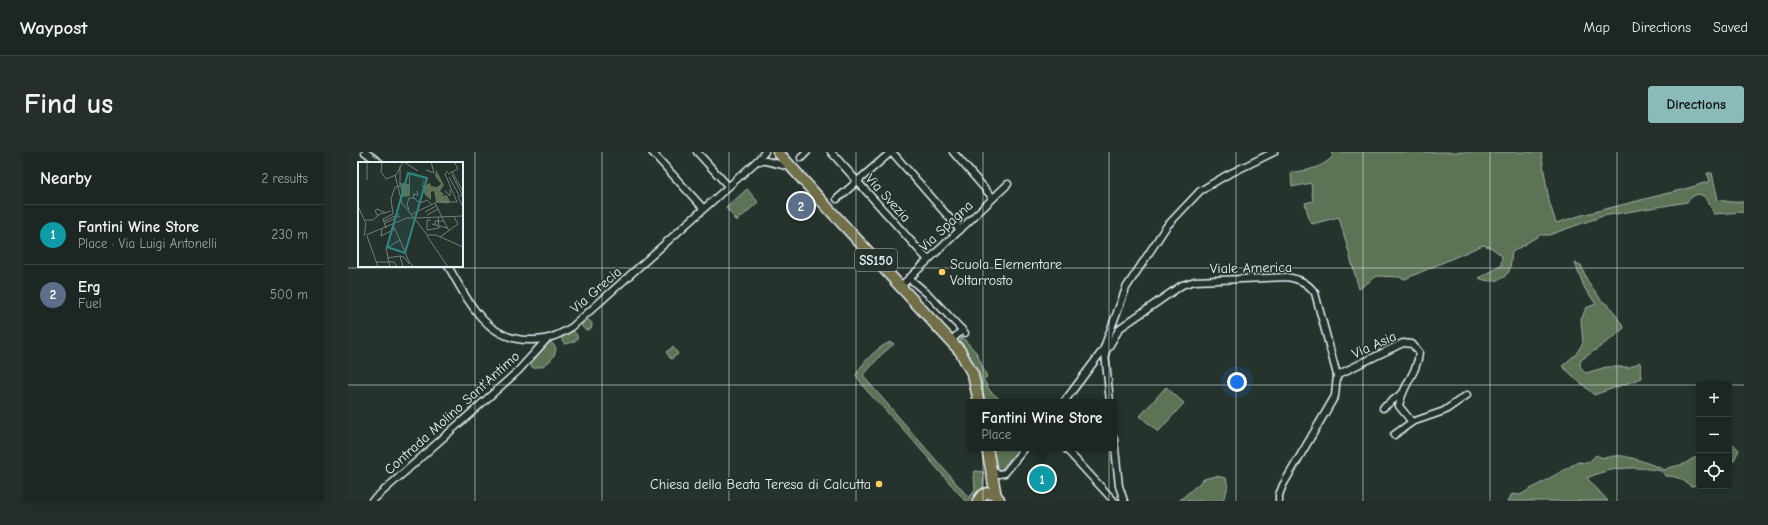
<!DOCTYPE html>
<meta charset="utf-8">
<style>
:root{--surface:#1c2622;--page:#252e2a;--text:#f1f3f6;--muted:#a0a5a5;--line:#3a4340;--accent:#8bbbb9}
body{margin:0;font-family:"Comic Neue",sans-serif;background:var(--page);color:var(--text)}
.controls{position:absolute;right:12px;bottom:12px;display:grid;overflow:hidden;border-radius:4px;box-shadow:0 2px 6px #0003}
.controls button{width:36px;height:36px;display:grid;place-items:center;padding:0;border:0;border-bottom:1px solid var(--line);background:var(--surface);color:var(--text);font:20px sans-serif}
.you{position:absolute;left:889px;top:230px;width:14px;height:14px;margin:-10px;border:3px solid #fff;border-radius:50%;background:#1a73e8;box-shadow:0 0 0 6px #1a73e833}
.badge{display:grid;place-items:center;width:26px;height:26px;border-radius:50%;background:var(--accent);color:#fff;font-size:13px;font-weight:700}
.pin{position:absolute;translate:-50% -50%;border:2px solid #fff;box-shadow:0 1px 4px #0006}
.popup{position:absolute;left:619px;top:247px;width:150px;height:52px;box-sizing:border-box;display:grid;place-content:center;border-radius:4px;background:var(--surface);filter:drop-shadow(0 1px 3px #0005);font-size:13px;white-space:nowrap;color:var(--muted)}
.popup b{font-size:15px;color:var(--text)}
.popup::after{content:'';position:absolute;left:50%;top:100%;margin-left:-8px;border:8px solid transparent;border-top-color:var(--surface)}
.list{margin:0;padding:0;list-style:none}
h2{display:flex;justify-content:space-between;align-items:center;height:52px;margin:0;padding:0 16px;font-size:17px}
h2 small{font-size:13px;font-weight:400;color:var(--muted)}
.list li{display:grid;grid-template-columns:26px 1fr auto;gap:12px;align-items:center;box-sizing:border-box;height:60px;padding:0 16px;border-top:1px solid var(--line)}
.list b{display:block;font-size:15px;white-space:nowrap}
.list p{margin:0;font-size:13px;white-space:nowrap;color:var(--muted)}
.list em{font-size:13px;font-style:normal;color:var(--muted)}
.icon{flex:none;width:22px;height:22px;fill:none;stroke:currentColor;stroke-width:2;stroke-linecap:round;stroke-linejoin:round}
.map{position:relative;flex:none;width:1396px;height:349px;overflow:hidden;border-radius:4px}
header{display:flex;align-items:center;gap:24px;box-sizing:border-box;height:56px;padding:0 20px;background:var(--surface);border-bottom:1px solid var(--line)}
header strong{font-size:19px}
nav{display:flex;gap:22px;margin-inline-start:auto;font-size:14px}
.intro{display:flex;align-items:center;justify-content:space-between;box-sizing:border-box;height:96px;padding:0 24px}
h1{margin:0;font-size:28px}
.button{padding:10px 18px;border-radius:4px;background:var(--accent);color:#111;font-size:14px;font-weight:700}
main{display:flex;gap:24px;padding:0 24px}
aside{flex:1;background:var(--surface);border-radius:4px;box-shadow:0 2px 6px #0003}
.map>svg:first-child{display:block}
.green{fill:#5c7357;stroke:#a2b2a8}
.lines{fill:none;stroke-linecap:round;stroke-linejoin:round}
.minor-casing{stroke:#e8f1f8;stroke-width:9}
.primary-casing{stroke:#e8f1f8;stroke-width:13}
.minor{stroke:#26332d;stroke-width:6}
.primary{stroke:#71704a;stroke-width:10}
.grid{fill:none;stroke:#e8f1f8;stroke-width:1;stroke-opacity:0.55}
.poi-dot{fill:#ffd166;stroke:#26332d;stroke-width:1.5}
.labels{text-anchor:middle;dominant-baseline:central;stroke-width:3;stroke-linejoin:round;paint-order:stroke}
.shield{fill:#26332d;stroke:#aeb8bb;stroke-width:1}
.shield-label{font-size:13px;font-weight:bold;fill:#e8f1f8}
.street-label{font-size:14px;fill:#e8f1f8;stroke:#26332d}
.poi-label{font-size:14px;fill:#e8f1f8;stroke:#26332d;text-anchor:start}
.inset-road{fill:none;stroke:#747f7e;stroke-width:1}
.view{fill:#308883;fill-opacity:0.15;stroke:#308883;stroke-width:2}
.inset-edge{fill:none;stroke:#e8f1f8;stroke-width:2}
</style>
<header>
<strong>Waypost</strong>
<nav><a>Map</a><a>Directions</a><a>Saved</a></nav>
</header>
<div class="intro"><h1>Find us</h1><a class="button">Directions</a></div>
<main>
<aside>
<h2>Nearby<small>2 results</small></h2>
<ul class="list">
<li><span class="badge" style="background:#0f9aa8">1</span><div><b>Fantini Wine Store</b><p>Place · Via Luigi Antonelli</p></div><em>230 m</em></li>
<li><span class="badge" style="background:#5c6f8a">2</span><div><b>Erg</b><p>Fuel</p></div><em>500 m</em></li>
</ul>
</aside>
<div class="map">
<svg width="1396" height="349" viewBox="0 0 1396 349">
<rect width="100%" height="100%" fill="#26332d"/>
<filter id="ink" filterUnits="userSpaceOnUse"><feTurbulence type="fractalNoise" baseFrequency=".025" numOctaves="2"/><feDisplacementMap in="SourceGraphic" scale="8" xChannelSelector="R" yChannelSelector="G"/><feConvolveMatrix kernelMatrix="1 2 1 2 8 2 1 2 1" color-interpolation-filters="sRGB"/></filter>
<g filter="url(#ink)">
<g class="green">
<path d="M984,0H1193L1201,49L1208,71L1234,63L1344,35L1362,29L1359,21H1364L1370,48L1383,50H1396V60L1366,62C1360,48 1353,33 1339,50L1255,64L1201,83H1192L1164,100C1163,106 1163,114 1161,119C1155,130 1141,131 1131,126L1153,114L1154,104L1144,96L1135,93L1057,127L1051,125L1029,124L1011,137L991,65L964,72L961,67L957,51L965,49L963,31L944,35L943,20C957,20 976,15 985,4Z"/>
<polygon points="399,37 410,50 389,69 378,56"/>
<path d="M1227,111L1233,113L1239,128L1254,149L1261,153L1276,176L1266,185L1233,208C1231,214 1233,218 1238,221L1258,215H1282L1292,210L1294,226L1246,243L1214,214L1228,202L1235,191L1233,168L1238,156L1248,152L1237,137Z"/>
<circle cx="239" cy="173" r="5"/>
<path d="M221,179H225C235,186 226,191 217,192L214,189V185Z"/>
<path d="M614,185L628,200L639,225L635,227L642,239L655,250H635C631,228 627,207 612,189Z"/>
<path d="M201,190L205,192L208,196C207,208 195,217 184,215L182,210L198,191Z"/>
<path d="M543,190L546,192L533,203L515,224L621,346L627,338L626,321L627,319L636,320L635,336L626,349H617L613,344L555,277L518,238L508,223C514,211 530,194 543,190Z"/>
<polygon points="325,195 330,202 323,207 318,200"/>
<polygon points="818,235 836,251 810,280 792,264"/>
<polygon points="1381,291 1386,293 1391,298 1386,308 1381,314"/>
<polygon points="644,296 671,296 652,319 649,319"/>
<path d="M1248,303C1257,309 1266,302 1275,304C1290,307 1303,312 1317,318L1320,316L1336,312L1351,303V333L1343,334C1332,326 1331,325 1318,324C1315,318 1308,318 1301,317C1279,314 1259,317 1239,326L1260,349H1160L1164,342L1172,343L1230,310L1240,311Z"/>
<path d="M868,324L878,326C881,336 879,340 874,349H831L856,327Z"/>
</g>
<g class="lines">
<g class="minor-casing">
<g id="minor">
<polyline points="17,0 32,11"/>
<polyline points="304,0 355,56"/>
<polyline points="349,0 380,34"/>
<polyline points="483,0 580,108"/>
<polyline points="544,0 612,78"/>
<polyline points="605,0 645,46"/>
<polyline points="453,6 459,0"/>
<polyline points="409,9 418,9 443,15"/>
<polyline points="489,47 543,0"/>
<path d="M100,114C120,148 138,190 184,188C200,188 211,183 224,175L409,9L417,0"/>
<polyline points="561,126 582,144 617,181"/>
<polyline points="553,134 660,32"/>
<polyline points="603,189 614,178"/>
<polyline points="756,200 757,201 762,250"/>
<path d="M757,201L772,176L834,133L847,129L938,125C951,127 959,130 967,141L989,223L987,244L935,333L931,343V349"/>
<path d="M989,223L1055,191L1064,192L1071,200C1070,220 1054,234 1051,254L1064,270L1096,259L1119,243"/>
<polyline points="716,250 755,198 778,136 818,75 852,39 877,24 926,0"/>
<polyline points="1035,256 1053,242"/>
<polyline points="1046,283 1064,270"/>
<polyline points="766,287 771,334 776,349"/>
<polyline points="717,296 766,349"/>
<polyline points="643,319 651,322 657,321 677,296"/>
<polyline points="24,349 170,219 198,188"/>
</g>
</g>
<g class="primary-casing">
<g id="primary">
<polyline points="430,0 479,55 612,199 625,223 631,250"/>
<polyline points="639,296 648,344"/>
<path d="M630,349C635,339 645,338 651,347"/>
</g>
</g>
<use href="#minor" class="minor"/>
<use href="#primary" class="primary"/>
</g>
</g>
<path class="grid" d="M127,0V349M254,0V349M381,0V349M508,0V349M635,0V349M761,0V349M888,0V349M1015,0V349M1142,0V349M1269,0V349M0,116H1396M0,233H1351M1381,233H1396"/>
<g class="poi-dot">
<circle cx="594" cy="120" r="4"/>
<circle cx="531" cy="332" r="4"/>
</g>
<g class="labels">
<rect class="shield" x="507" y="97" width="42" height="22" rx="3"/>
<g class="shield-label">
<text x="528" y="108">SS150</text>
</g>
<g class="street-label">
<text transform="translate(540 46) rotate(48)">Via Svezia</text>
<text transform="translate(598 74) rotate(-43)">Via Spagna</text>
<text transform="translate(903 116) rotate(-1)">Viale America</text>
<text transform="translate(248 138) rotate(-41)">Via Grecia</text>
<text transform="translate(1026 193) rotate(-24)">Via Asia</text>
<text transform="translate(104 261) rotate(-42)">Contrada Molino Sant'Antimo</text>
</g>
<g class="poi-label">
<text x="602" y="112">Scuola Elementare<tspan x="602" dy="16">Voltarrosto</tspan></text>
<text x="523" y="332" text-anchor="end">Chiesa della Beata Teresa di Calcutta</text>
</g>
</g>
<g transform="translate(10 10)">
<rect width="105" height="105" fill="#26332d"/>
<path d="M78,8L86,23L82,29L86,32L84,34L89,33L92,40L89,41L93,42L78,40L76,29L73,30V38L67,33L64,23L66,16L65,24L72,21L73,24L79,25L83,22L77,14ZM53,11L59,12V13L54,12L52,14V34L44,35L42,21L51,22V13Z" fill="#5c7357"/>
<path class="inset-road" d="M24,0L23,10L28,17L38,13L45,0M46,0L60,9M68,8L76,11L73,0M94,10L105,29M90,12L100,7L96,0M37,13L44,41L56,56M94,13L104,32M91,15L101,33M9,18V0M87,29L92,34V27M105,32L100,35L105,45M56,36L55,32L60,33L59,29M77,41L91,69M0,44L8,62L6,74M51,48L49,42L51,36H56L62,41L69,38L74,43M67,50L78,44M54,52L79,40H99L87,12L90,9M69,53L80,47M20,54L17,49L19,47L28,51M58,56L105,54M57,57L69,73H78L105,85M7,58H15L22,52L33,49M73,58H69V68L81,66L80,55M26,59L41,52M27,61L42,54M74,62L89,66M77,63V59H86M28,66L25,57L35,52L33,37L37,25L42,24V4M24,67L23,74L37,67M8,73L49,56H57M9,74L20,105M69,74L90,105M82,75L100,62L96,55M42,78L51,100L56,105M42,94L46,95L51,102M29,96L42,94L45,105M18,100H36L39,105M32,105L28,86L42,78L35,63"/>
<path class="view" d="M50,11L69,16L47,91L29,85Z"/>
<rect width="105" height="105" class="inset-edge"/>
</g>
</svg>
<div class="controls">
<button>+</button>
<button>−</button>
<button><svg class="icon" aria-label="locate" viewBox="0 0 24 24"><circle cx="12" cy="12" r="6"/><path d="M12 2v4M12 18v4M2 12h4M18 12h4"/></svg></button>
</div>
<div class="you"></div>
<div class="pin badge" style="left:694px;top:327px;background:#0f9aa8">1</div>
<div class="popup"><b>Fantini Wine Store</b>Place</div>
<div class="pin badge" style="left:453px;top:54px;background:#5c6f8a">2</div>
</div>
</main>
